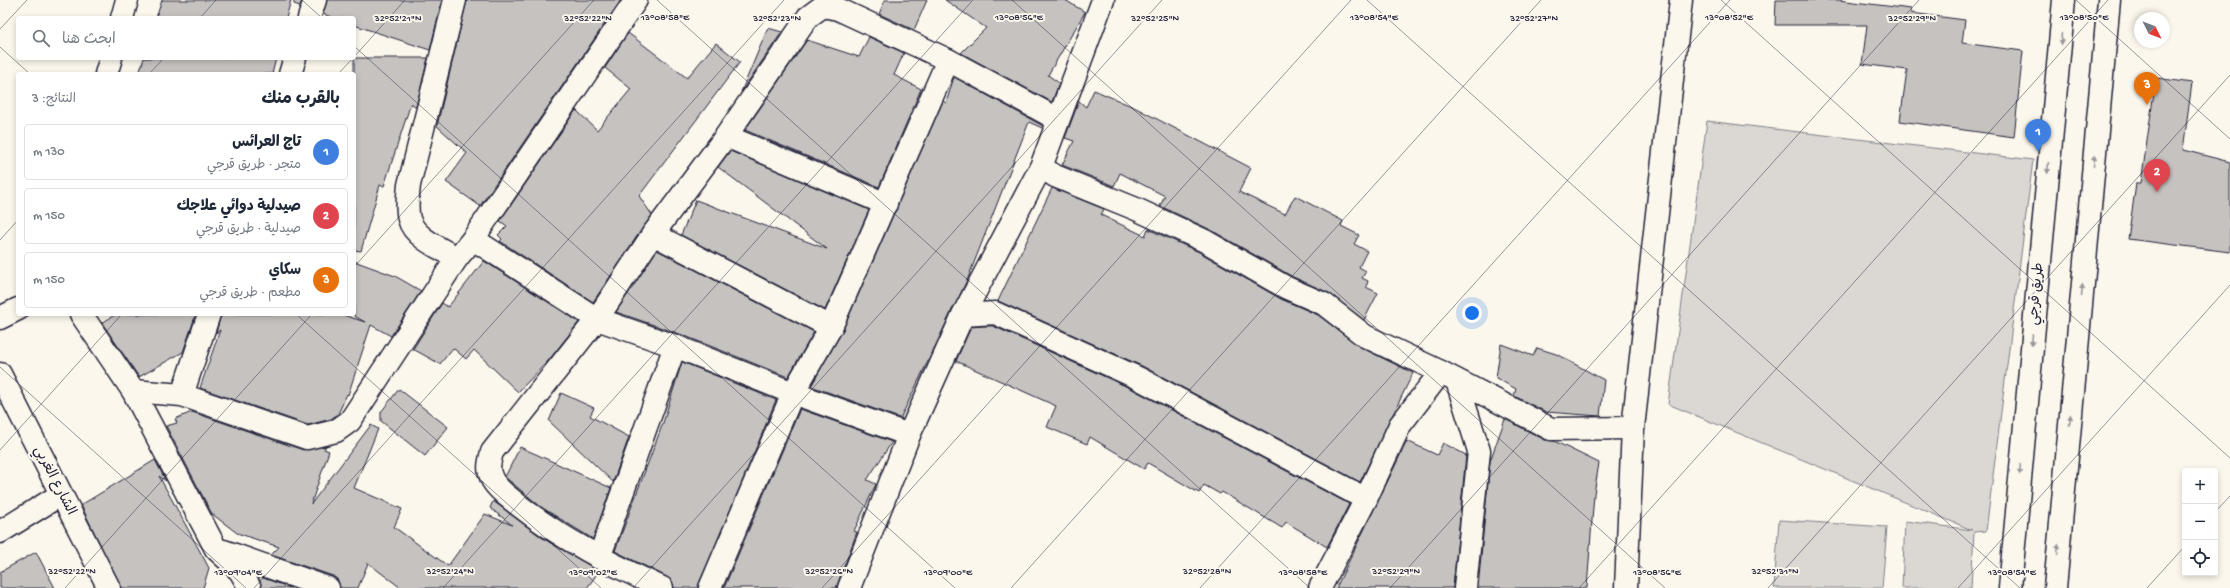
<!DOCTYPE html>
<html lang="ar">
<meta charset="utf-8">
<style>
:root{--surface:#fff;--page:#f2f2f3;--text:#1f2937;--muted:#747a83;--line:#e0e1e3;--accent:#22223b}
body{margin:0;font-family:"Gochi Hand","Playpen Sans Arabic",sans-serif;background:var(--page);color:var(--text);direction:rtl}
.controls{position:absolute;right:12px;bottom:12px;display:grid;overflow:hidden;border-radius:4px;box-shadow:0 2px 6px #0003}
.controls button{width:36px;height:36px;display:grid;place-items:center;padding:0;border:0;border-bottom:1px solid var(--line);background:var(--surface);color:var(--text);font:20px sans-serif}
.compass{position:absolute;left:2134px;top:12px;width:36px;height:36px;border-radius:50%;background:var(--surface);box-shadow:0 2px 6px #0003;rotate:132deg}
.you{position:absolute;left:1472px;top:313px;width:14px;height:14px;margin:-10px;border:3px solid #fff;border-radius:50%;background:#1a73e8;box-shadow:0 0 0 6px #1a73e833}
.badge{display:grid;place-items:center;width:26px;height:26px;border-radius:50%;background:var(--accent);color:#fff;font-size:13px;font-weight:700}
.pin{position:absolute;translate:-50% -33px;filter:drop-shadow(0 1px 2px #0008)}
.pin::after{content:'';position:absolute;top:21px;width:14px;height:12px;background:inherit;clip-path:polygon(0 0,100% 0,50% 100%)}
.list{margin:0;padding:0;list-style:none}
h2{display:flex;justify-content:space-between;align-items:center;height:52px;margin:0;padding:0 16px;font-size:17px}
h2 small{font-size:13px;font-weight:400;color:var(--muted)}
.list li{display:grid;grid-template-columns:26px 1fr auto;gap:12px;align-items:center;box-sizing:border-box;height:56px;margin:0 8px 8px;padding:0 8px;border:1px solid var(--line);border-radius:4px}
.list b{display:block;font-size:15px;white-space:nowrap}
.list p{margin:0;font-size:13px;white-space:nowrap;color:var(--muted)}
.list em{font-size:13px;font-style:normal;color:var(--muted)}
.icon{flex:none;width:22px;height:22px;fill:none;stroke:currentColor;stroke-width:2;stroke-linecap:round;stroke-linejoin:round}
.map{position:relative;flex:none;width:2230px;height:588px;overflow:hidden;direction:ltr}
.search{position:absolute;background:var(--surface);box-shadow:0 2px 6px #0003;left:16px;top:16px;width:340px;height:44px;display:flex;align-items:center;gap:10px;box-sizing:border-box;padding:0 14px;border-radius:4px;color:var(--muted);font-size:15px}
.panel{position:absolute;background:var(--surface);box-shadow:0 2px 6px #0003;left:16px;top:72px;width:340px;height:244px;border-radius:4px;direction:rtl}
.map>svg:first-child{display:block}
.green{fill:#dbd8d3;stroke:#7e7d87}
.building{fill:#c6c2c0;stroke:#22223b}
.lines{fill:none;stroke-linecap:round;stroke-linejoin:round}
.street-casing{stroke:#22223b;stroke-width:25}
.secondary-casing{stroke:#22223b;stroke-width:25}
.highway-casing{stroke:#22223b;stroke-width:25}
.street{stroke:#fbf7ec;stroke-width:22}
.secondary{stroke:#fbf7ec;stroke-width:22}
.highway{stroke:#fbf7ec;stroke-width:22}
.oneway{fill:#99979c}
.ticks{fill:none;stroke:#22223b;stroke-width:1;stroke-opacity:0.45}
.labels{text-anchor:middle;dominant-baseline:central;stroke-width:4;stroke-linejoin:round;paint-order:stroke}
.street-label{font-size:14px;fill:#22223b;stroke:#fbf7ec}
.ticks-label{font-size:10px;text-anchor:middle;fill:#22223b;stroke:#fbf7ec;stroke-width:4;stroke-linejoin:round;paint-order:stroke}
</style>
<div class="map">
<svg width="2230" height="588" viewBox="0 0 2230 588">
<rect width="100%" height="100%" fill="#fbf7ec"/>
<filter id="ink" filterUnits="userSpaceOnUse"><feTurbulence type="fractalNoise" baseFrequency=".025" numOctaves="2"/><feDisplacementMap in="SourceGraphic" scale="8" xChannelSelector="R" yChannelSelector="G"/><feConvolveMatrix kernelMatrix="1 2 1 2 8 2 1 2 1" color-interpolation-filters="sRGB"/></filter>
<g filter="url(#ink)">
<g class="green">
<polygon points="1707,121 2033,160 1986,531 1974,532 1971,588 1902,588 1905,521 1972,530 1668,404"/>
<polygon points="1779,520 1887,527 1882,588 1774,588"/>
</g>
<g class="building">
<polygon points="162,0 291,0 286,18 156,18"/>
<polygon points="294,0 302,0 300,6 294,4"/>
<polygon points="327,0 442,0 430,50 354,25 354,18 334,18 323,14"/>
<polygon points="467,0 621,0 480,206 446,182 467,153 437,126"/>
<polygon points="885,0 927,0 914,30 879,14"/>
<polygon points="945,0 1065,0 1085,12 1048,75 1059,83 1052,102 961,53 986,28"/>
<polygon points="1776,0 1838,0 1911,9 1911,13 1965,20 1962,43 2023,51 2014,137 1900,121 1907,70 1862,64 1867,25 1775,25"/>
<polygon points="768,28 782,32 741,92"/>
<polygon points="628,33 687,78 716,43 740,62 639,196 652,215 593,302 500,241 502,239 498,235 507,226 500,221 576,110 597,130 631,89 605,68"/>
<polygon points="869,37 904,53 894,75 921,89 879,187 745,130 807,40 859,57"/>
<polygon points="144,58 276,58 272,74 139,74"/>
<polygon points="354,58 428,58 416,107 411,103 384,186 380,185 361,251 354,250"/>
<polygon points="954,77 1043,126 1042,128 1029,122 968,278 901,417 902,419 811,386 842,332 943,101 946,103"/>
<polygon points="2156,78 2192,83 2183,150 2230,162 2230,252 2128,239 2136,183 2141,183"/>
<polygon points="1094,90 1136,108 1251,168 1239,192 1285,214 1295,196 1343,221 1341,226 1359,235 1354,244 1367,251 1359,267 1366,271 1362,278 1368,281 1366,287 1378,293 1364,320 1329,293 1293,277 1211,230 1160,206 1165,196 1120,173 1114,186 1062,165 1074,141 1065,138 1079,101 1086,107"/>
<polygon points="730,151 869,210 825,310 681,235 696,200 827,249 718,167"/>
<polygon points="1052,188 1104,209 1101,215 1145,236 1148,229 1199,252 1281,299 1318,315 1360,347 1413,373 1360,482 1144,367 998,301"/>
<polygon points="657,250 814,332 788,377 680,334 616,312"/>
<polygon points="354,261 395,276 421,291 391,336 371,325 348,395 347,394 338,414 331,419 308,425 200,388 220,330 216,333 221,314 340,314 365,322 354,316"/>
<polygon points="484,261 579,322 548,361 518,392 474,350 466,359 453,348 440,364 413,349 442,303 448,307"/>
<polygon points="116,314 196,314 183,352 139,377 102,323"/>
<polygon points="984,326 993,326 1132,389 1349,504 1327,547 1286,522 1282,528 1222,492 1220,494 1204,485 1199,493 1148,463 1144,469 1090,437 1087,444 1047,427 1056,406 956,361 971,327"/>
<polygon points="1501,344 1533,356 1537,348 1556,354 1604,380 1600,416 1546,412 1514,396 1516,389 1496,378"/>
<polygon points="682,362 776,400 698,588 674,588 672,581 667,577 615,551 663,423"/>
<polygon points="399,389 448,427 425,456 381,421 381,412"/>
<polygon points="561,393 594,408 590,416 629,437 613,482 549,421"/>
<polygon points="800,409 892,442 867,480 876,484 854,531 857,532 836,588 724,588"/>
<polygon points="192,412 303,450 326,446 324,449 329,451 311,504 371,425 378,429 354,488 402,509 394,527 448,566 485,514 512,525 490,508 493,501 544,539 599,571 587,588 401,588 368,563 358,588 340,588 338,580 333,576 271,555 279,547 237,533 212,514 166,426 177,423 175,419"/>
<polygon points="1505,419 1545,440 1554,441 1599,463 1594,494 1587,588 1478,588 1490,461"/>
<polygon points="1407,441 1437,455 1443,443 1466,455 1453,588 1336,588"/>
<polygon points="520,447 611,488 593,539 541,507 505,477"/>
<polygon points="155,460 166,481 159,476 209,568 203,588 121,588 81,505"/>
<polygon points="36,552 55,588 0,588 0,572"/>
<polygon points="258,576 291,588 262,588"/>
</g>
<g class="lines">
<g class="street-casing">
<g id="street">
<path d="M455,0L409,185C408,196 406,208 409,219C414,238 442,249 457,258"/>
<polyline points="122,18 127,0"/>
<polyline points="309,18 315,0"/>
<polyline points="106,74 111,58"/>
<polyline points="290,74 295,58"/>
<polyline points="726,136 886,204"/>
<polyline points="1041,167 1055,176 1136,209 1205,241 1287,288 1324,304 1365,336 1441,372 1551,429 1633,428"/>
<polyline points="653,234 831,327"/>
<polyline points="473,239 597,319 675,346 793,393 909,435"/>
<polyline points="81,314 133,391 216,549 240,571 250,588"/>
<polyline points="963,315 995,313 1138,378 1366,499"/>
<polyline points="0,318 18,309"/>
<polyline points="1457,381 1479,451 1465,588"/>
<polyline points="133,391 182,395 307,438 336,431 350,421 457,258 473,239 636,0"/>
<polyline points="182,395 209,314"/>
<polyline points="0,532 60,495"/>
<polyline points="224,551 328,588"/>
<polyline points="599,558 675,346"/>
<path d="M662,588C611,564 561,539 517,504C509,497 499,491 493,481C487,471 489,463 492,452L597,319L653,234L726,136L808,17L823,6L838,9L948,60L1057,119"/>
<polyline points="710,588 793,393 831,327 948,60"/>
<polyline points="849,588 909,435 963,315 1041,167 1103,0"/>
<polyline points="1320,588 1366,499 1400,425 1441,372"/>
<polyline points="1626,588 1633,428 1681,0"/>
</g>
</g>
<g class="secondary-casing">
<polyline id="secondary" points="0,374 109,588"/>
</g>
<g class="highway-casing">
<g id="highway">
<polyline points="2010,588 2064,0"/>
<polyline points="2055,588 2109,0"/>
</g>
</g>
<use href="#street" class="street"/>
<use href="#secondary" class="secondary"/>
<use href="#highway" class="highway"/>
</g>
<defs><path id="oneway-solid" d="M-6-.8H1V-3.2L6.5 0L1 3.2V.8H-6Z"/></defs>
<g class="oneway">
<use href="#oneway-solid" transform="translate(2061 39) rotate(95)"/>
<use href="#oneway-solid" transform="translate(2094 161) rotate(-85)"/>
<use href="#oneway-solid" transform="translate(2048 168) rotate(95)"/>
<use href="#oneway-solid" transform="translate(2082 290) rotate(-85)"/>
<use href="#oneway-solid" transform="translate(2032 340) rotate(95)"/>
<use href="#oneway-solid" transform="translate(2070 420) rotate(-85)"/>
<use href="#oneway-solid" transform="translate(2020 469) rotate(95)"/>
<use href="#oneway-solid" transform="translate(2058 549) rotate(-85)"/>
</g>
</g>
<path class="ticks" d="M302,0L322,18M657,0L1310,588M1012,0L1665,588M1367,0L2020,588M1721,0L2230,458M2076,0L2230,139M200,18L216,0M0,29L27,0M354,46L955,588M0,47L30,74M354,57L405,0M149,74L164,58M338,74L353,58M0,240L18,220M354,267L594,0M296,314L601,588M0,367L246,588M0,450L122,314M2215,512L2230,496M65,588L312,314M254,588L784,0M443,588L973,0M633,588L1162,0M822,588L1351,0M1011,588L1541,0M1200,588L1730,0M1390,588L1919,0M1579,588L2108,0M1768,588L2230,75M1958,588L2230,285M2147,588L2185,546"/>
<g class="labels">
<g class="street-label">
<text transform="translate(2037 294) rotate(-85)">طريق قرجي</text>
<text transform="translate(54 481) rotate(63)">الشارع الغربي</text>
</g>
</g>
<g class="ticks-label">
<text x="1729" y="20">13°08'52"E</text>
<text x="665" y="20">13°08'58"E</text>
<text x="1019" y="20">13°08'56"E</text>
<text x="1374" y="20">13°08'54"E</text>
<text x="2084" y="20">13°08'50"E</text>
<text x="588" y="21">32°52'22"N</text>
<text x="777" y="21">32°52'23"N</text>
<text x="1155" y="21">32°52'25"N</text>
<text x="1534" y="21">32°52'27"N</text>
<text x="1912" y="21">32°52'29"N</text>
<text x="398" y="21">32°52'21"N</text>
<text x="72" y="574">32°52'22"N</text>
<text x="450" y="574">32°52'24"N</text>
<text x="829" y="574">32°52'26"N</text>
<text x="1207" y="574">32°52'28"N</text>
<text x="1396" y="574">32°52'29"N</text>
<text x="1775" y="574">32°52'31"N</text>
<text x="238" y="575">13°09'04"E</text>
<text x="593" y="575">13°09'02"E</text>
<text x="948" y="575">13°09'00"E</text>
<text x="1303" y="575">13°08'58"E</text>
<text x="1657" y="575">13°08'56"E</text>
<text x="2012" y="575">13°08'54"E</text>
</g>
</svg>
<div class="controls">
<button>+</button>
<button>−</button>
<button><svg class="icon" aria-label="locate" viewBox="0 0 24 24"><circle cx="12" cy="12" r="6"/><path d="M12 2v4M12 18v4M2 12h4M18 12h4"/></svg></button>
</div>
<svg class="compass" viewBox="-18 -18 36 36"><path d="M0-13l5 13h-10z" fill="#e53935"/><path d="M0 13l5-13h-10z" fill="#747a83"/></svg>
<div class="you"></div>
<div class="pin badge" style="left:2038px;top:152px;background:#3f7fe0">1</div>
<div class="pin badge" style="left:2157px;top:192px;background:#e0444e">2</div>
<div class="pin badge" style="left:2147px;top:105px;background:#e8710a">3</div>
<div class="search"><svg class="icon" aria-label="search" viewBox="0 0 24 24"><circle cx="10" cy="10" r="6"/><path d="M15 15l6 6"/></svg>ابحث هنا</div>
<section class="panel">
<h2>بالقرب منك<small>النتائج: 3</small></h2>
<ul class="list">
<li><span class="badge" style="background:#3f7fe0">1</span><div><b>تاج العرائس</b><p>متجر · طريق قرجي</p></div><em>130 m</em></li>
<li><span class="badge" style="background:#e0444e">2</span><div><b>صيدلية دوائي علاجك</b><p>صيدلية · طريق قرجي</p></div><em>150 m</em></li>
<li><span class="badge" style="background:#e8710a">3</span><div><b>سكاي</b><p>مطعم · طريق قرجي</p></div><em>150 m</em></li>
</ul>
</section>
</div>
